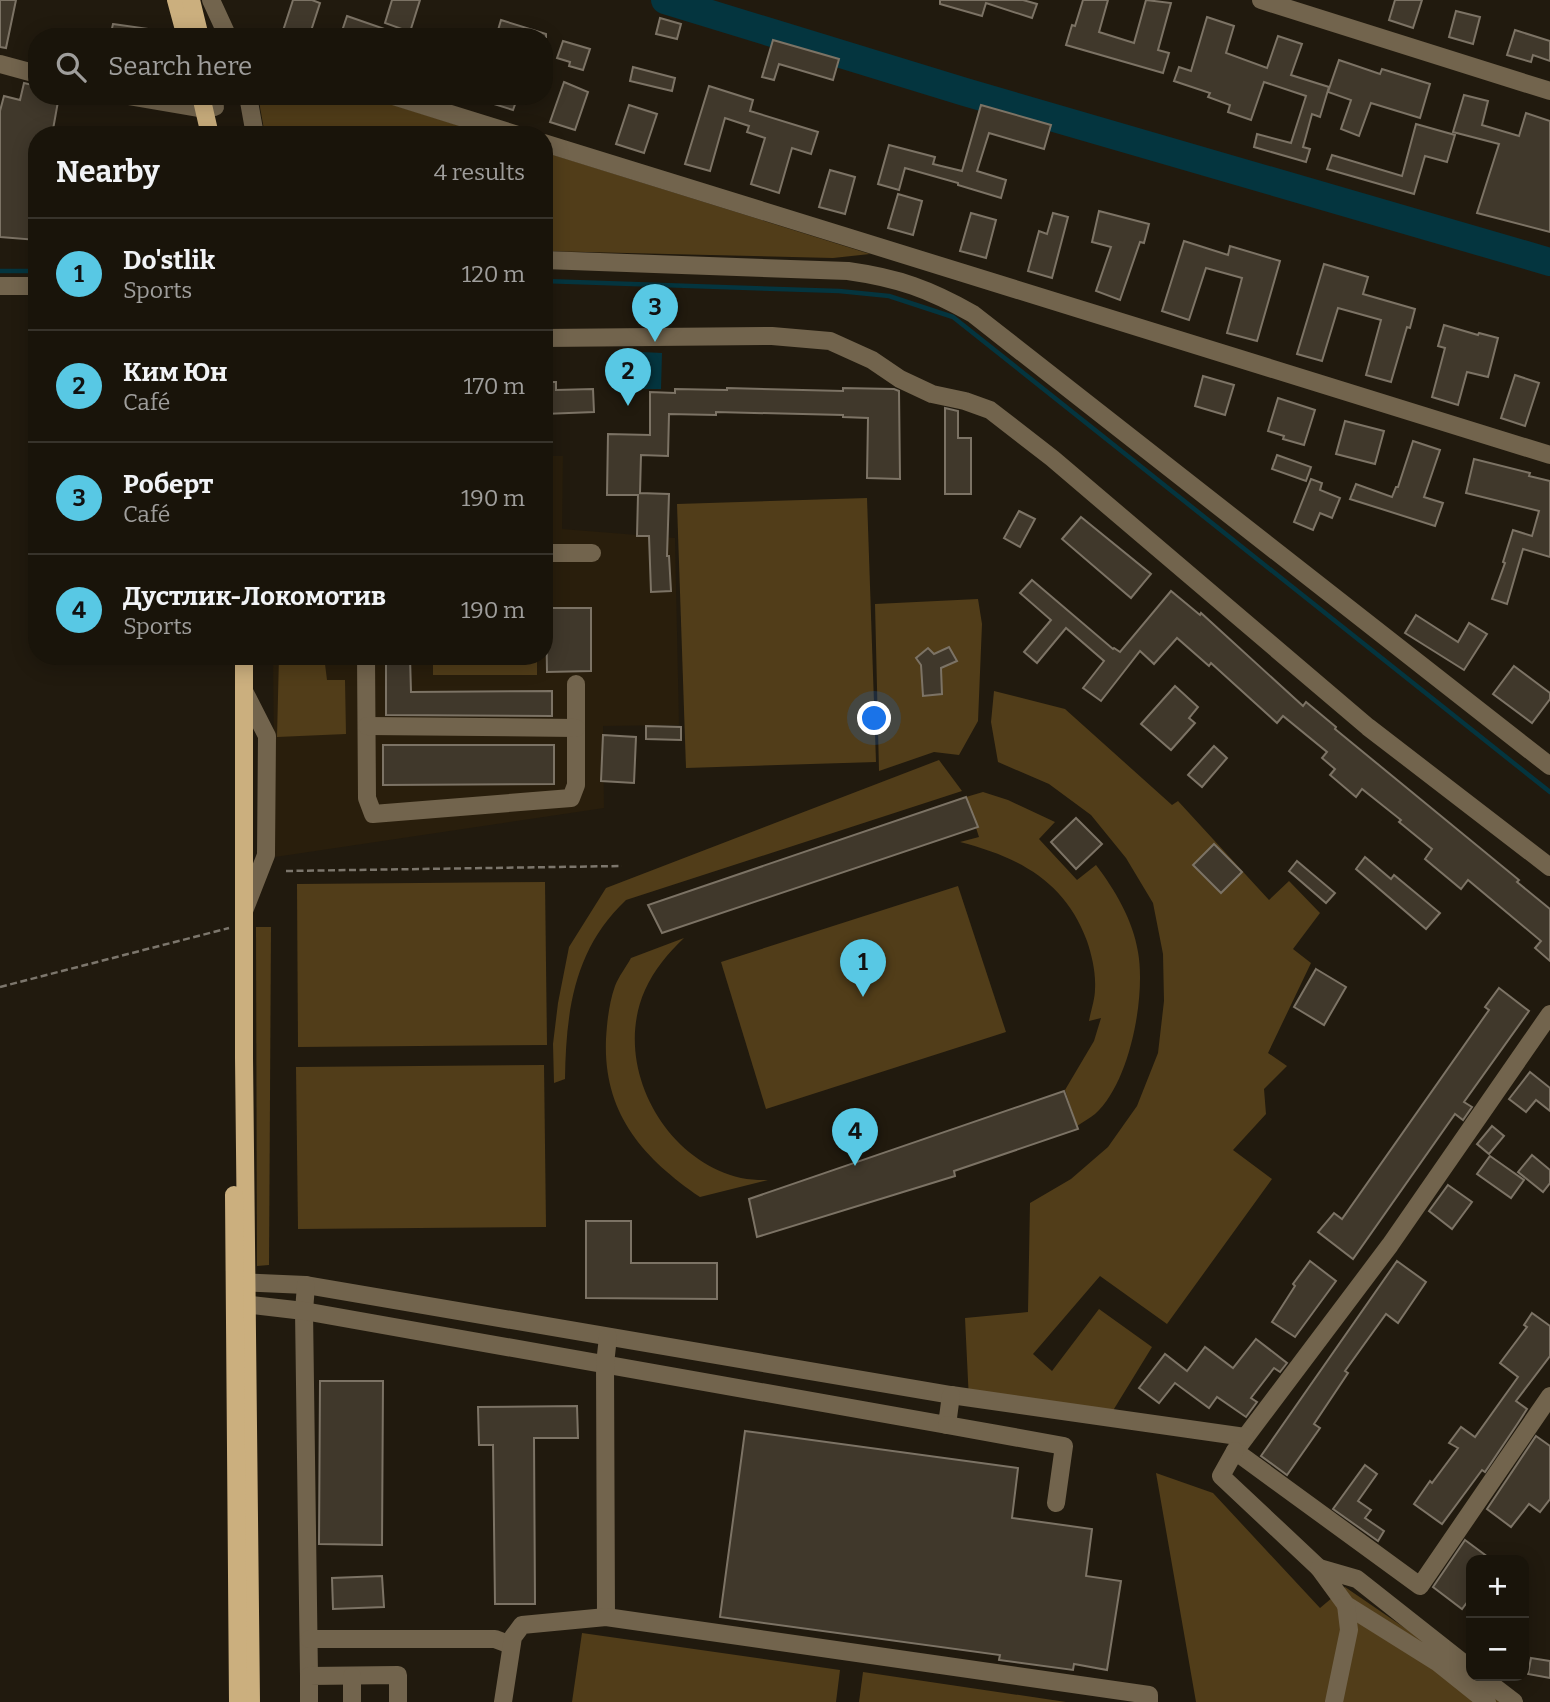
<!DOCTYPE html>
<meta charset="utf-8">
<style>
:root{--surface:#19140a;--page:#262118;--text:#f1f3f6;--muted:#9f9e9c;--line:#37332b;--accent:#58c8e4}
body{margin:0;font-family:Bitter,serif;background:var(--page);color:var(--text)}
.controls{position:absolute;right:21px;bottom:21px;display:grid;overflow:hidden;border-radius:14px;box-shadow:0 4px 18px #0003}
.controls button{width:63px;height:63px;display:grid;place-items:center;padding:0;border:0;border-bottom:2px solid var(--line);background:var(--surface);color:var(--text);font:35px sans-serif}
.you{position:absolute;left:875px;top:719px;width:24px;height:24px;margin:-18px;border:5px solid #fff;border-radius:50%;background:#1a73e8;box-shadow:0 0 0 10px #1a73e833}
.badge{display:grid;place-items:center;width:46px;height:46px;border-radius:50%;background:var(--accent);color:#111;font-size:23px;font-weight:700}
.pin{position:absolute;translate:-50% -58px;filter:drop-shadow(0 2px 4px #0008)}
.pin::after{content:'';position:absolute;top:37px;width:24px;height:21px;background:inherit;clip-path:polygon(0 0,100% 0,50% 100%)}
.list{margin:0;padding:0;list-style:none}
h2{display:flex;justify-content:space-between;align-items:center;height:91px;margin:0;padding:0 28px;font-size:30px}
h2 small{font-size:23px;font-weight:400;color:var(--muted)}
.list li{display:grid;grid-template-columns:46px 1fr auto;gap:21px;align-items:center;box-sizing:border-box;height:112px;padding:0 28px;border-top:2px solid var(--line)}
.list b{display:block;font-size:26px;white-space:nowrap}
.list p{margin:0;font-size:23px;white-space:nowrap;color:var(--muted)}
.list em{font-size:23px;font-style:normal;color:var(--muted)}
.icon{flex:none;width:38px;height:38px;fill:none;stroke:currentColor;stroke-width:2;stroke-linecap:round;stroke-linejoin:round}
.map{position:relative;flex:none;width:1550px;height:1702px;overflow:hidden}
.search{position:absolute;background:var(--surface);box-shadow:0 4px 18px #0003;left:28px;top:28px;width:525px;height:77px;display:flex;align-items:center;gap:18px;box-sizing:border-box;padding:0 24px;border-radius:28px;color:var(--muted);font-size:26px}
.panel{position:absolute;background:var(--surface);box-shadow:0 4px 18px #0003;left:28px;top:126px;width:525px;height:539px;border-radius:28px}
.map>svg:first-child{display:block}
.built{fill:#291e0c}
.green{fill:#513d19}
.water{fill:#04353f}
.lines{fill:none;stroke-linecap:round;stroke-linejoin:round}
.stream{stroke:#04353f;stroke-width:4.5}
.river{stroke:#04353f;stroke-width:28}
.building{fill:#40382b;stroke:#7c7365;stroke-width:2}
.path{stroke:#7c766c;stroke-width:2.5;stroke-dasharray:7 3.5;stroke-linecap:butt}
.minor{stroke:#72644d;stroke-width:18}
.major{stroke:#cbaf7e;stroke-width:18}
</style>
<div class="map">
<svg width="1550" height="1702" viewBox="0 0 1550 1702">
<rect width="100%" height="100%" fill="#211a0e"/>
<polygon class="built" points="544,456 563,456 562,529 675,538 679,725 603,726 604,808 275,857 273,656 544,656"/>
<g class="green">
<polygon points="258,96 365,96 489,135 265,135"/>
<polygon points="544,152 870,254 833,258 544,251"/>
<polygon points="867,498 876,762 686,768 677,504"/>
<polygon points="978,599 982,624 978,721 959,755 934,752 879,771 875,604"/>
<polygon points="279,656 324,656 327,680 345,680 346,734 277,737"/>
<rect x="433" y="656" width="104" height="19"/>
<polygon points="994,691 1065,709 1172,805 1178,801 1269,900 1289,881 1320,913 1293,949 1311,963 1268,1053 1287,1066 1264,1089 1266,1114 1233,1150 1272,1179 1167,1324 1100,1276 1033,1354 1052,1371 1099,1309 1152,1347 1106,1422 969,1401 965,1318 1028,1312 1030,1203 1071,1179 1108,1147 1137,1106 1158,1053 1164,1001 1163,954 1153,903 1126,858 1091,815 1049,784 998,762 991,722"/>
<path d="M939,760L962,791L626,900C574,949 566,1011 565,1079L554,1083L553,1044L558,1003L569,947L606,888Z"/>
<path d="M983,792L1008,800L1055,822L1039,839L1077,880L1096,865C1115,890 1133,920 1138,952C1146,996 1130,1083 1095,1114C1090,1118 1083,1122 1077,1126L1065,1090L1094,1041L1101,1018L1089,1021C1091,1010 1095,999 1095,989C1096,973 1092,956 1087,941C1065,881 1018,857 960,842L979,837L966,797Z"/>
<polygon points="545,882 547,1045 298,1047 297,884"/>
<polygon points="958,886 1006,1032 766,1109 721,962"/>
<polygon points="256,927 271,927 269,1265 257,1266"/>
<path d="M684,938C668,953 654,970 645,990C612,1064 663,1160 741,1178C750,1180 759,1180 768,1180L700,1197C642,1157 603,1113 606,1039C607,1022 609,1003 615,986C619,976 626,967 631,958Z"/>
<polygon points="544,1065 546,1227 298,1229 296,1067"/>
<polygon points="1156,1473 1213,1493 1320,1608 1345,1587 1513,1702 1196,1702"/>
<polygon points="582,1633 840,1670 836,1702 572,1702"/>
<polygon points="863,1672 1066,1702 859,1702"/>
</g>
<polygon class="water" points="641,352 662,353 661,389 641,389"/>
<g class="lines">
<g class="stream">
<polyline points="0,271 37,271"/>
<polyline points="544,281 839,291 889,296 953,317 1550,792"/>
</g>
<polyline class="river" points="665,0 965,92 1550,262"/>
</g>
<g class="building">
<polygon points="0,0 16,0 6,48 0,47"/>
<polygon points="293,0 312,0 320,3 309,37 281,37"/>
<polygon points="392,0 420,0 410,32 385,23"/>
<polygon points="940,0 1023,0 1037,4 1032,18 986,3 982,16 940,4"/>
<polygon points="1083,0 1108,0 1099,32 1134,43 1146,0 1171,3 1158,50 1169,53 1163,73 1066,45 1072,25 1075,26"/>
<polygon points="1395,0 1422,0 1413,28 1389,20"/>
<polygon points="1456,11 1480,17 1473,44 1449,37"/>
<polygon points="347,16 402,35 401,37 340,37"/>
<polygon points="1207,17 1234,26 1226,53 1267,68 1278,36 1302,44 1291,75 1329,87 1320,117 1312,114 1303,147 1310,149 1306,162 1254,147 1257,134 1291,143 1306,96 1264,82 1251,120 1228,112 1230,105 1208,97 1210,93 1174,81 1179,67 1191,71"/>
<polygon points="660,18 681,24 677,39 656,34"/>
<polygon points="501,20 546,34 546,37 496,37"/>
<polygon points="113,24 149,29 148,37 110,37"/>
<polygon points="1515,30 1550,41 1550,61 1533,55 1531,62 1507,55"/>
<polygon points="773,40 839,59 833,80 779,64 774,80 762,77"/>
<polygon points="563,41 590,49 583,70 569,66 570,62 557,58"/>
<polygon points="1339,60 1380,74 1382,69 1430,84 1420,118 1371,103 1359,136 1341,129 1351,100 1328,92"/>
<polygon points="633,67 675,78 672,91 630,81"/>
<polygon points="564,82 588,92 575,130 550,122"/>
<polygon points="24,83 37,86 37,96 59,96 52,135 37,135 37,240 0,237 0,111 4,96 20,100"/>
<polygon points="709,86 753,100 750,111 818,132 811,154 792,148 779,193 751,184 765,138 747,132 749,126 725,118 710,171 685,164"/>
<polygon points="1464,95 1488,101 1482,125 1519,136 1526,113 1550,121 1550,232 1477,213 1499,144 1453,132"/>
<polygon points="479,96 518,96 513,110 478,99"/>
<polygon points="629,105 657,114 644,153 616,144"/>
<polygon points="981,105 1051,125 1044,149 989,133 977,171 1006,180 1001,198 958,185 958,183 905,168 899,190 878,184 889,145 935,157 933,164 962,171"/>
<polygon points="1416,124 1455,135 1447,162 1425,156 1414,194 1327,169 1332,155 1402,176"/>
<polygon points="830,170 855,177 845,214 819,207"/>
<polygon points="898,194 922,201 913,235 888,228"/>
<polygon points="1099,211 1149,224 1144,243 1140,242 1120,300 1096,291 1111,247 1092,242"/>
<polygon points="971,213 996,220 986,258 960,251"/>
<polygon points="1053,213 1068,217 1052,278 1028,271 1039,231 1047,234"/>
<polygon points="1184,241 1228,255 1230,246 1280,261 1257,341 1227,333 1242,278 1206,268 1189,320 1162,311"/>
<polygon points="1324,264 1368,277 1363,294 1415,309 1410,328 1407,327 1391,382 1366,375 1381,320 1338,308 1322,361 1297,354"/>
<polygon points="1444,325 1478,335 1479,333 1498,338 1488,377 1467,372 1458,405 1432,397 1445,348 1438,346"/>
<polygon points="1515,375 1539,383 1525,426 1501,418"/>
<polygon points="1203,376 1234,385 1225,415 1195,406"/>
<polygon points="544,382 556,382 556,390 593,389 594,412 544,414"/>
<polygon points="727,388 843,391 843,388 894,389 899,391 900,479 867,478 868,418 843,417 843,415 716,412 716,415 669,414 668,456 641,455 640,493 669,494 667,556 669,556 671,591 651,592 649,536 637,536 638,495 607,495 608,434 650,435 650,392 675,393 675,389 727,390"/>
<polygon points="1278,398 1315,410 1304,445 1283,439 1284,436 1268,431"/>
<polygon points="945,408 958,411 958,438 971,438 971,494 945,494"/>
<polygon points="1345,421 1384,431 1375,464 1336,454"/>
<polygon points="1413,441 1440,450 1424,497 1443,503 1435,526 1350,499 1356,484 1392,497 1396,487 1398,487"/>
<polygon points="1277,455 1311,467 1306,481 1272,469"/>
<polygon points="1474,459 1530,473 1529,476 1550,481 1550,557 1523,549 1507,604 1492,599 1505,563 1503,562 1513,530 1532,536 1539,511 1466,493"/>
<polygon points="1311,479 1322,483 1320,490 1340,498 1332,518 1320,513 1313,530 1294,522"/>
<polygon points="1019,511 1035,519 1020,547 1004,538"/>
<polygon points="1081,517 1151,574 1131,598 1062,539"/>
<polygon points="1032,580 1113,649 1114,648 1120,652 1171,591 1200,615 1201,613 1303,706 1306,702 1336,727 1335,729 1519,880 1517,882 1550,909 1550,961 1535,948 1541,941 1468,880 1461,889 1425,859 1432,849 1399,822 1401,820 1362,789 1356,797 1330,775 1335,769 1322,758 1327,752 1283,716 1277,723 1211,663 1209,666 1177,638 1154,664 1140,651 1101,701 1083,688 1104,661 1066,628 1037,663 1024,652 1051,620 1020,593"/>
<polygon points="546,608 591,608 591,671 547,672"/>
<polygon points="1416,615 1458,642 1469,623 1487,634 1464,670 1405,633"/>
<polygon points="949,647 957,661 941,668 942,694 923,696 921,665 916,658 928,648 934,654"/>
<polygon points="386,656 410,656 411,692 552,691 552,716 386,715"/>
<polygon points="1514,666 1550,693 1550,699 1532,723 1493,694"/>
<polygon points="1175,686 1198,707 1189,718 1195,723 1171,750 1141,724"/>
<polygon points="646,726 681,727 681,740 646,739"/>
<polygon points="603,735 636,737 634,783 601,781"/>
<polygon points="383,745 554,745 554,784 383,785"/>
<polygon points="1214,746 1227,758 1202,787 1188,775"/>
<polygon points="966,797 978,827 662,933 648,905"/>
<polygon points="1076,818 1102,844 1076,869 1051,842"/>
<polygon points="1214,844 1242,872 1221,893 1193,865"/>
<polygon points="1365,857 1391,879 1394,875 1440,913 1426,929 1356,869"/>
<polygon points="1297,861 1335,893 1326,903 1289,871"/>
<polygon points="1316,969 1346,987 1324,1025 1294,1007"/>
<polygon points="1499,988 1529,1011 1464,1102 1472,1107 1463,1120 1455,1114 1353,1259 1318,1232 1334,1213 1342,1219 1489,1010 1485,1007"/>
<polygon points="1530,1072 1550,1088 1550,1111 1536,1100 1526,1112 1509,1099"/>
<polygon points="1064,1091 1078,1129 954,1171 955,1176 757,1237 749,1199"/>
<polygon points="1492,1126 1504,1136 1489,1154 1477,1144"/>
<polygon points="1532,1155 1550,1170 1550,1183 1543,1192 1518,1172"/>
<polygon points="1490,1156 1524,1180 1511,1198 1477,1174"/>
<polygon points="1448,1185 1472,1202 1452,1229 1429,1211"/>
<polygon points="586,1221 631,1221 631,1263 717,1263 717,1299 586,1298"/>
<polygon points="1310,1261 1336,1281 1295,1337 1272,1322 1295,1286 1293,1284"/>
<polygon points="1397,1261 1426,1282 1398,1323 1386,1314 1345,1371 1348,1373 1314,1424 1320,1428 1287,1475 1261,1456"/>
<polygon points="1532,1313 1550,1326 1550,1356 1516,1401 1527,1409 1518,1423 1485,1472 1482,1470 1442,1524 1414,1504 1430,1481 1432,1483 1458,1448 1449,1443 1461,1427 1475,1437 1518,1377 1500,1363 1527,1327 1524,1325"/>
<polygon points="1256,1339 1287,1363 1280,1372 1274,1368 1251,1398 1257,1402 1246,1417 1217,1397 1209,1408 1175,1383 1159,1403 1139,1388 1165,1354 1187,1371 1205,1347 1233,1368"/>
<polygon points="320,1381 383,1381 382,1545 319,1544"/>
<polygon points="577,1406 578,1438 534,1438 535,1604 495,1604 493,1445 479,1445 478,1407"/>
<polygon points="745,1431 1018,1468 1012,1518 1092,1529 1086,1576 1121,1581 1107,1670 1074,1664 1073,1670 999,1660 1000,1655 720,1617"/>
<polygon points="1536,1436 1550,1446 1550,1499 1540,1512 1529,1504 1511,1527 1487,1509"/>
<polygon points="1365,1465 1377,1474 1358,1501 1371,1510 1365,1518 1384,1531 1378,1541 1333,1509"/>
<polygon points="1465,1540 1492,1560 1471,1560 1471,1597 1462,1609 1433,1587"/>
<polygon points="382,1576 384,1607 333,1609 332,1578"/>
<polygon points="1531,1658 1550,1661 1550,1678 1528,1674"/>
</g>
<g class="lines">
<g class="path">
<polyline points="286,871 622,866"/>
<polyline points="0,987 229,928"/>
</g>
<g class="minor">
<polyline points="211,0 228,37"/>
<polyline points="1261,0 1550,91"/>
<polyline points="0,64 37,74"/>
<polyline points="128,96 204,109 215,107"/>
<polyline points="248,96 255,135"/>
<polyline points="393,96 518,135"/>
<path d="M544,143C880,246 1214,354 1550,455"/>
<path d="M544,260L848,271C898,278 929,289 973,314L1550,766"/>
<polyline points="0,286 37,286"/>
<polyline points="544,338 772,336 830,341 872,360 900,379 932,394 965,401 990,410 1052,458 1368,727 1550,867"/>
<polyline points="544,553 592,553"/>
<polyline points="366,656 367,798 373,814 571,798 576,785 576,684"/>
<polyline points="367,726 576,728"/>
<polyline points="244,911 266,855 267,736 244,691"/>
<polyline points="1550,1014 1390,1245 1235,1451 1420,1586 1550,1396"/>
<polyline points="235,1282 306,1285 951,1395 1245,1437"/>
<polyline points="306,1285 304,1311 309,1676"/>
<polyline points="235,1303 304,1311 947,1425 951,1395"/>
<polyline points="947,1425 1064,1446 1056,1503"/>
<polyline points="1235,1451 1221,1476 1319,1568"/>
<polyline points="606,1617 605,1364 608,1337"/>
<polyline points="309,1639 495,1639 511,1645"/>
<polyline points="1471,1669 1357,1579 1319,1568 1346,1605 1437,1662 1487,1702"/>
<polyline points="1480,1676 1514,1702"/>
<polyline points="309,1702 309,1676 398,1675 398,1702"/>
<polyline points="352,1702 352,1676"/>
<polyline points="503,1702 513,1637 522,1625 606,1617 1149,1695 1149,1702"/>
<polyline points="1334,1702 1349,1630 1346,1605"/>
</g>
<g class="major">
<polyline points="176,0 186,37"/>
<polyline points="191,0 200,37"/>
<polyline points="201,96 210,135"/>
<polyline points="244,656 244,1058 251,1702"/>
<polyline points="234,1195 238,1702"/>
</g>
</g>
</svg>
<div class="controls">
<button>+</button>
<button>−</button>
</div>
<div class="you"></div>
<div class="pin badge" style="left:863px;top:997px">1</div>
<div class="pin badge" style="left:628px;top:406px">2</div>
<div class="pin badge" style="left:655px;top:342px">3</div>
<div class="pin badge" style="left:855px;top:1166px">4</div>
<div class="search"><svg class="icon" aria-label="search" viewBox="0 0 24 24"><circle cx="10" cy="10" r="6"/><path d="M15 15l6 6"/></svg>Search here</div>
<section class="panel">
<h2>Nearby<small>4 results</small></h2>
<ul class="list">
<li><span class="badge">1</span><div><b>Do'stlik</b><p>Sports</p></div><em>120 m</em></li>
<li><span class="badge">2</span><div><b>Ким Юн</b><p>Café</p></div><em>170 m</em></li>
<li><span class="badge">3</span><div><b>Роберт</b><p>Café</p></div><em>190 m</em></li>
<li><span class="badge">4</span><div><b>Дустлик-Локомотив</b><p>Sports</p></div><em>190 m</em></li>
</ul>
</section>
</div>
